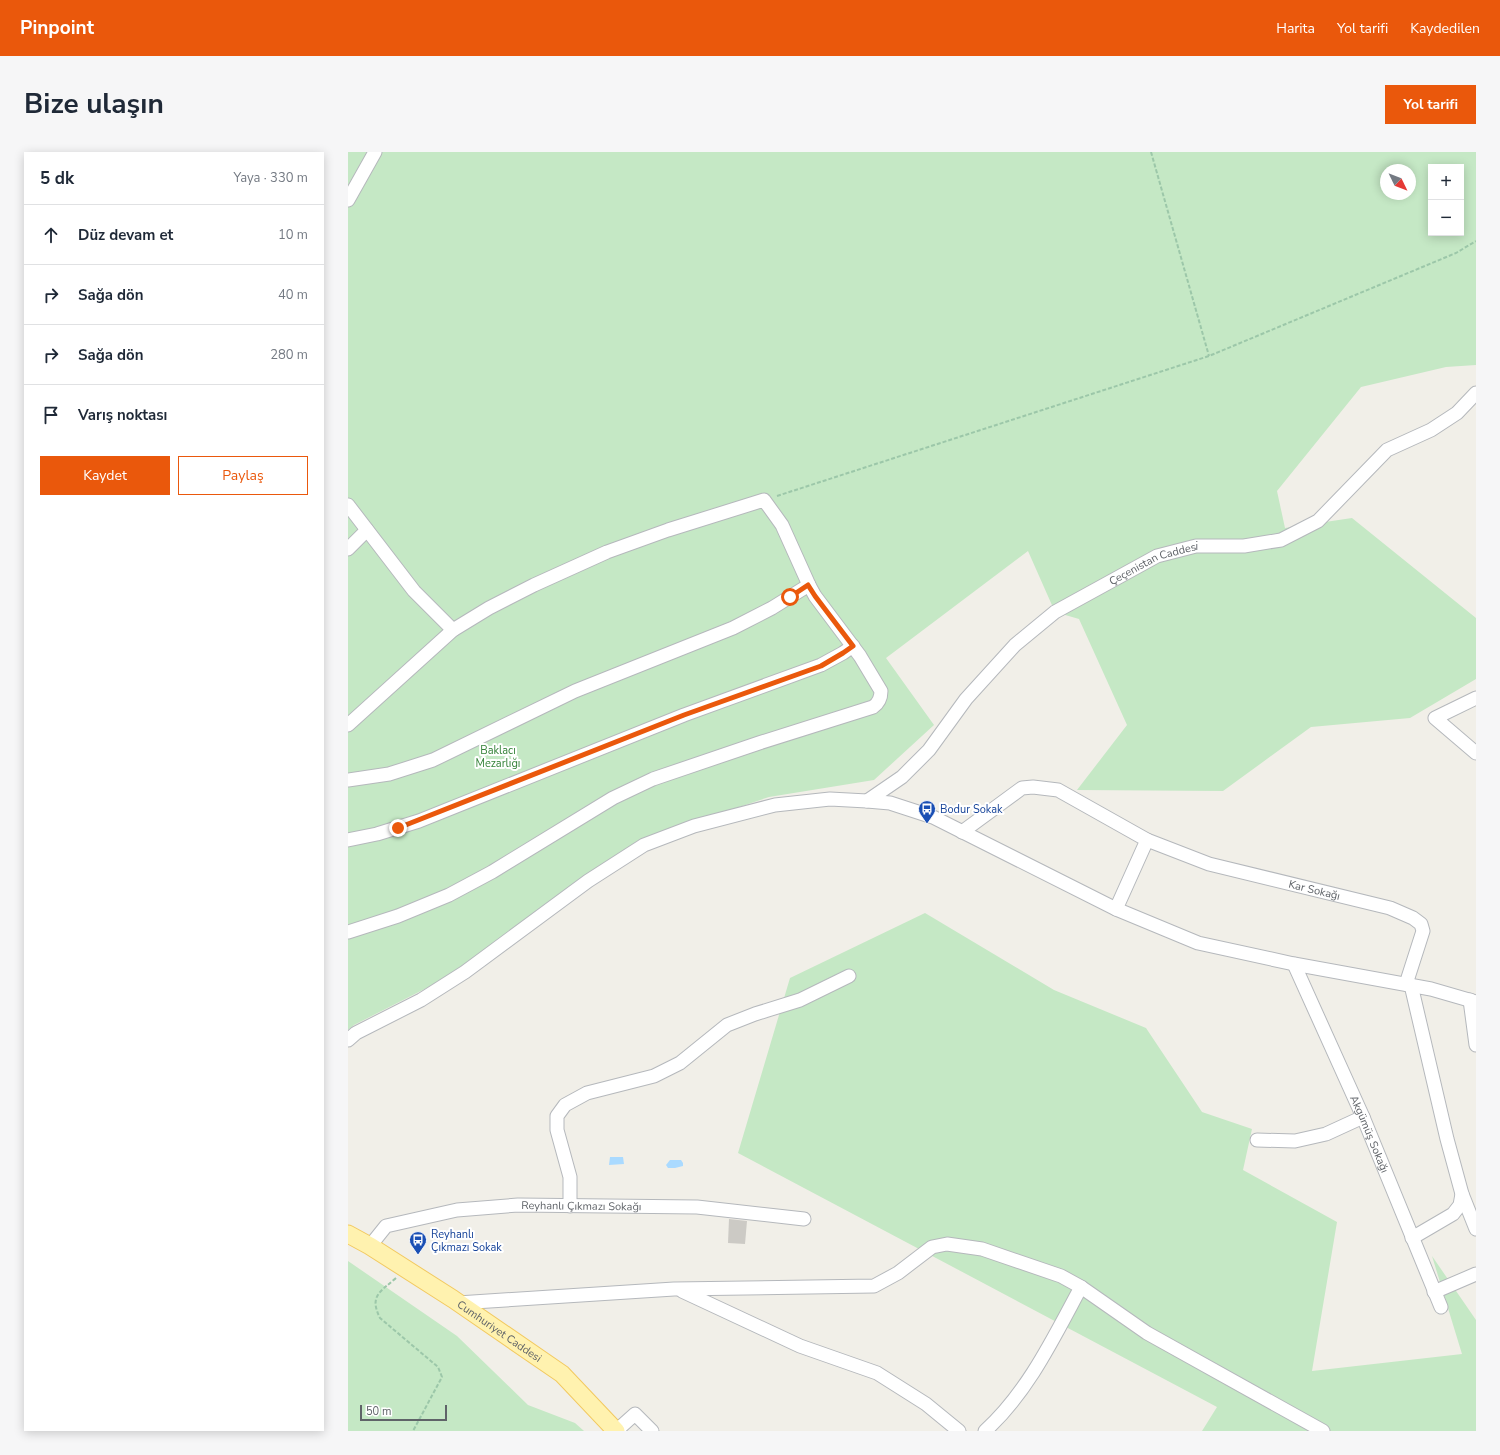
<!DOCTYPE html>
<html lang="tr">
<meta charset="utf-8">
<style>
:root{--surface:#fff;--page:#f6f6f7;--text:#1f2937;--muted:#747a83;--line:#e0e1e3;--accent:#ea580c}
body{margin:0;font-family:"Nunito Sans",sans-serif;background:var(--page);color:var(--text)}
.controls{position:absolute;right:12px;top:12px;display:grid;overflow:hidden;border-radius:0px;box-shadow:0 2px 10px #0003}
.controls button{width:36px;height:36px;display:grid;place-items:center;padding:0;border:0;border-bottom:1px solid var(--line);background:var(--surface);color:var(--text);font:20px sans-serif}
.compass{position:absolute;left:1032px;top:12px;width:36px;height:36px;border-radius:50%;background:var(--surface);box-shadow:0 2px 10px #0003;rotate:133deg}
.scale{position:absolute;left:12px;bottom:10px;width:87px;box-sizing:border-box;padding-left:4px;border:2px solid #5f6368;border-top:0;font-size:11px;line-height:14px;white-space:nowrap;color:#5f6368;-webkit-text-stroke:3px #fff;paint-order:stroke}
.stop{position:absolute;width:12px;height:12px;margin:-9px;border:3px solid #ea580c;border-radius:50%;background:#fff}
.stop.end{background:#ea580c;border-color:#fff;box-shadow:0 1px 4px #0008}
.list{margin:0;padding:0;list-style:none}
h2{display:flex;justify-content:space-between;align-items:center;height:52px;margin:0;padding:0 16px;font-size:17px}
h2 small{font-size:13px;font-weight:400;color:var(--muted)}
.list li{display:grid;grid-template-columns:26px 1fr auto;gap:12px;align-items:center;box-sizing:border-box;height:60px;padding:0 16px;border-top:1px solid var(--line)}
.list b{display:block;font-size:15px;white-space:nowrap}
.list em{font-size:13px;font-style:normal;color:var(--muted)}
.actions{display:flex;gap:8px;padding:12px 16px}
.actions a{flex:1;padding:9px 0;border:1px solid var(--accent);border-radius:0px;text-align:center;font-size:14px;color:var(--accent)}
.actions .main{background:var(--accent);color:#fff}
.icon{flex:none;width:22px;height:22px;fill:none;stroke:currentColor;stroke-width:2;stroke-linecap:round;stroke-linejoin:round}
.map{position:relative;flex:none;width:1128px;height:1279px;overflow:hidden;border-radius:0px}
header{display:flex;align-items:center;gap:24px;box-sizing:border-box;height:56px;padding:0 20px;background:var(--accent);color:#fff}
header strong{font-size:19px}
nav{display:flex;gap:22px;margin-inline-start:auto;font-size:14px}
.intro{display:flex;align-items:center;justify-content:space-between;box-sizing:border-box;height:96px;padding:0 24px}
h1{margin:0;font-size:28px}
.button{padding:10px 18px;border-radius:0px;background:var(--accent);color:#fff;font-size:14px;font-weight:700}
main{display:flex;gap:24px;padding:0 24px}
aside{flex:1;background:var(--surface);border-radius:0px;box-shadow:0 2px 10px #0003}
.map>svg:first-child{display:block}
.green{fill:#c5e8c5;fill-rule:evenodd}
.water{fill:#aadaff}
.building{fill:#cccac5}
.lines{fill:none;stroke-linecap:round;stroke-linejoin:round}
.minor-casing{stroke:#b5b8bc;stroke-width:15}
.major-casing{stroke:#f2c960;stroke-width:19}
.path{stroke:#9cc7a9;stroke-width:2;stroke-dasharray:4 2;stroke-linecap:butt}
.minor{stroke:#fff;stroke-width:13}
.major{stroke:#fff2af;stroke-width:17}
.route{stroke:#ea580c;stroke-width:5}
.labels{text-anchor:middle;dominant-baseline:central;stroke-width:4;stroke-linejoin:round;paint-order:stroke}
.street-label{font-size:11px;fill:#5f6368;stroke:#fff}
.park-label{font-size:11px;fill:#348238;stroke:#fff}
.transit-label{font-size:11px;fill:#164399;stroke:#fff;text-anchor:start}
</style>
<header>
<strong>Pinpoint</strong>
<nav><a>Harita</a><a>Yol tarifi</a><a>Kaydedilen</a></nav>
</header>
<div class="intro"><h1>Bize ulaşın</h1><a class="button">Yol tarifi</a></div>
<main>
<aside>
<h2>5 dk<small>Yaya · 330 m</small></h2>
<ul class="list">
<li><svg class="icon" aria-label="ahead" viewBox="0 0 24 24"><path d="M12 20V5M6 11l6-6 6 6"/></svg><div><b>Düz devam et</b></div><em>10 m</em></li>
<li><svg class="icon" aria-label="right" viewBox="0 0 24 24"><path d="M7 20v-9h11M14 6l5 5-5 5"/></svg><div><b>Sağa dön</b></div><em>40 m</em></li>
<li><svg class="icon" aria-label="right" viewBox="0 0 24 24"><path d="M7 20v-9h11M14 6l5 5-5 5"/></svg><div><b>Sağa dön</b></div><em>280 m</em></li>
<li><svg class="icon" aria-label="arrive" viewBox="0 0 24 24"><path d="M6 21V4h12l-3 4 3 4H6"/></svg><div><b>Varış noktası</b></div></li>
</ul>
<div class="actions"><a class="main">Kaydet</a><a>Paylaş</a></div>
</aside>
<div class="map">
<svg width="1128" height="1279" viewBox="0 0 1128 1279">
<rect width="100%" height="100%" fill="#f1efe8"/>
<g class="green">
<path d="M0,0H1128V213L1098,215L1013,235L929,339L937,376L1004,366L1128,466V527L1062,566L963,575L875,639L729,638L779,573L731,467L707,460L680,399L538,506L586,573L526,628L421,645L289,689L112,819L6,873L0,878ZM1083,15H1113V81H1083ZM1038,18H1062V42H1038Z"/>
<polygon points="577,761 706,838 798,876 854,960 904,977 895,1018 989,1070 964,1219 1114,1202 1084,1104 1128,1168 1128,1279 854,1279 869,1255 390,1001 442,826"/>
<polygon points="0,1109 109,1184 180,1253 227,1271 236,1279 0,1279"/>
</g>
<g class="water">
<polygon points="262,1005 275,1005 276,1012 261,1013"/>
<polygon points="322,1008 333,1008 335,1011 335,1014 327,1016 320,1016 318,1013"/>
</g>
<polygon class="building" points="381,1067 399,1069 397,1092 380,1091"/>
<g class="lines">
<g class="minor-casing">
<g id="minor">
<polyline points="0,48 27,0"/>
<polyline points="0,353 66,439 105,478"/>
<polyline points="0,397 19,378"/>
<polyline points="1128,546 1087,566 1128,601"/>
<path d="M0,573L105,478L141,456L186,433L259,400L320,378L416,348L434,373L461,433L467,444L512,504L533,539C533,546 531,551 525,555L411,591L305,627L265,646L144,720L101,743L50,764L0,780"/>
<polyline points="0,628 41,622 85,608 227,539 385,476 424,456 461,433"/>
<path id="s1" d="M519,649L554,625L581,598L618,547L667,493L707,460L809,404L848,394H896L933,388L970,369L1039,298L1083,278L1109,261L1128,241"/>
<polyline points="614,680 674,636 685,635 710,638 799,688 768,757"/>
<polyline points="0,688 29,682 71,669 336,563 473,513 495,501 505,494"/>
<path id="s2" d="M799,688L861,712L1042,756L1065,766L1073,772L1075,779L1058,832"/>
<path id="s3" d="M946,812L1015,965L1093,1155"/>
<polyline points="1063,833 1099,987 1114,1042 1112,1053 1105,1062 1064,1086"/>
<polyline points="1122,848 1128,893"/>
<polyline points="0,888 8,881 73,848 117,820 240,729 296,693 346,674 427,653 482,647 519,649 542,651 585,665 768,757 850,791 946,812 1083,837 1128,850"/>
<polyline points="909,988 947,989 978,982 1015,965"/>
<polyline points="1114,1042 1128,1077"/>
<polyline points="222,1054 222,1025 209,978 209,964 217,953 239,941 306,924 332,911 379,873 407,862 452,848 501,824"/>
<path id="s4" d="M22,1094L38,1074L109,1058L170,1053L349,1055L456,1067"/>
<polyline points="334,1139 452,1194 529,1221 578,1252 611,1279"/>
<polyline points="1086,1140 1128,1122"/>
<polyline points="110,1151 326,1137 526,1134 550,1121 584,1095 599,1092 634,1097 713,1124 733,1135 799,1181 975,1279"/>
<polyline points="268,1279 287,1262 304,1279"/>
<path d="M637,1279C680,1240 706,1185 733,1135"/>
</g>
</g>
<g class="major-casing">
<g id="major">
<path id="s5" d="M0,1082L22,1094L105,1147L214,1222L268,1279"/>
</g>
</g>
<g class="path">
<polyline points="803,0 861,204"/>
<polyline points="429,344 861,204 1108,101 1128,89"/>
<path d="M48,1126C32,1140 21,1144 32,1166L90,1215L94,1225L65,1279"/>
</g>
<use href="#minor" class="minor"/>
<use href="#major" class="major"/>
</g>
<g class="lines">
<polyline class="route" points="50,676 336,563 473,514 495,501 505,494 467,444 460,433 442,445"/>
</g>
<defs>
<g id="bus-pin" transform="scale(0.9)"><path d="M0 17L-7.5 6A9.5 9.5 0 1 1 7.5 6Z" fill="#1a4fb4" stroke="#fff"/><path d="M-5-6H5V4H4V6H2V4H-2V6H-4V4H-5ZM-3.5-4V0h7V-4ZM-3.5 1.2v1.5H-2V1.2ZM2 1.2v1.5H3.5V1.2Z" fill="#fff"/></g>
</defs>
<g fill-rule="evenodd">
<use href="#bus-pin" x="579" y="657"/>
<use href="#bus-pin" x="70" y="1088"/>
</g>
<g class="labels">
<g class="street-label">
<text stroke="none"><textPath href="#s1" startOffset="379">Çeçenistan Caddesi</textPath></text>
<text stroke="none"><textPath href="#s2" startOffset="175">Kar Sokağı</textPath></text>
<text stroke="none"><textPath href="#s3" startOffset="186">Akgümüş Sokağı</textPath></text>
<text stroke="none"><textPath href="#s4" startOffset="223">Reyhanlı Çıkmazı Sokağı</textPath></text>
<text stroke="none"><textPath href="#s5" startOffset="180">Cumhuriyet Caddesi</textPath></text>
</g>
<g class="park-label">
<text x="150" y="598">Baklacı<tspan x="150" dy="13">Mezarlığı</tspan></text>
</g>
<g class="transit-label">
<text x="592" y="657">Bodur Sokak</text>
<text x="83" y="1082">Reyhanlı<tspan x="83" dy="13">Çıkmazı Sokak</tspan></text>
</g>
</g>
</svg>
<div class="controls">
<button>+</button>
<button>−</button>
</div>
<svg class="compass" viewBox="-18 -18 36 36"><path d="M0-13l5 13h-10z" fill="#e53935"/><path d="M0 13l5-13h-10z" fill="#747a83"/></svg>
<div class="scale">50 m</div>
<div class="stop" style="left:442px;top:445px"></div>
<div class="stop end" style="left:50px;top:676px"></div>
</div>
</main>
